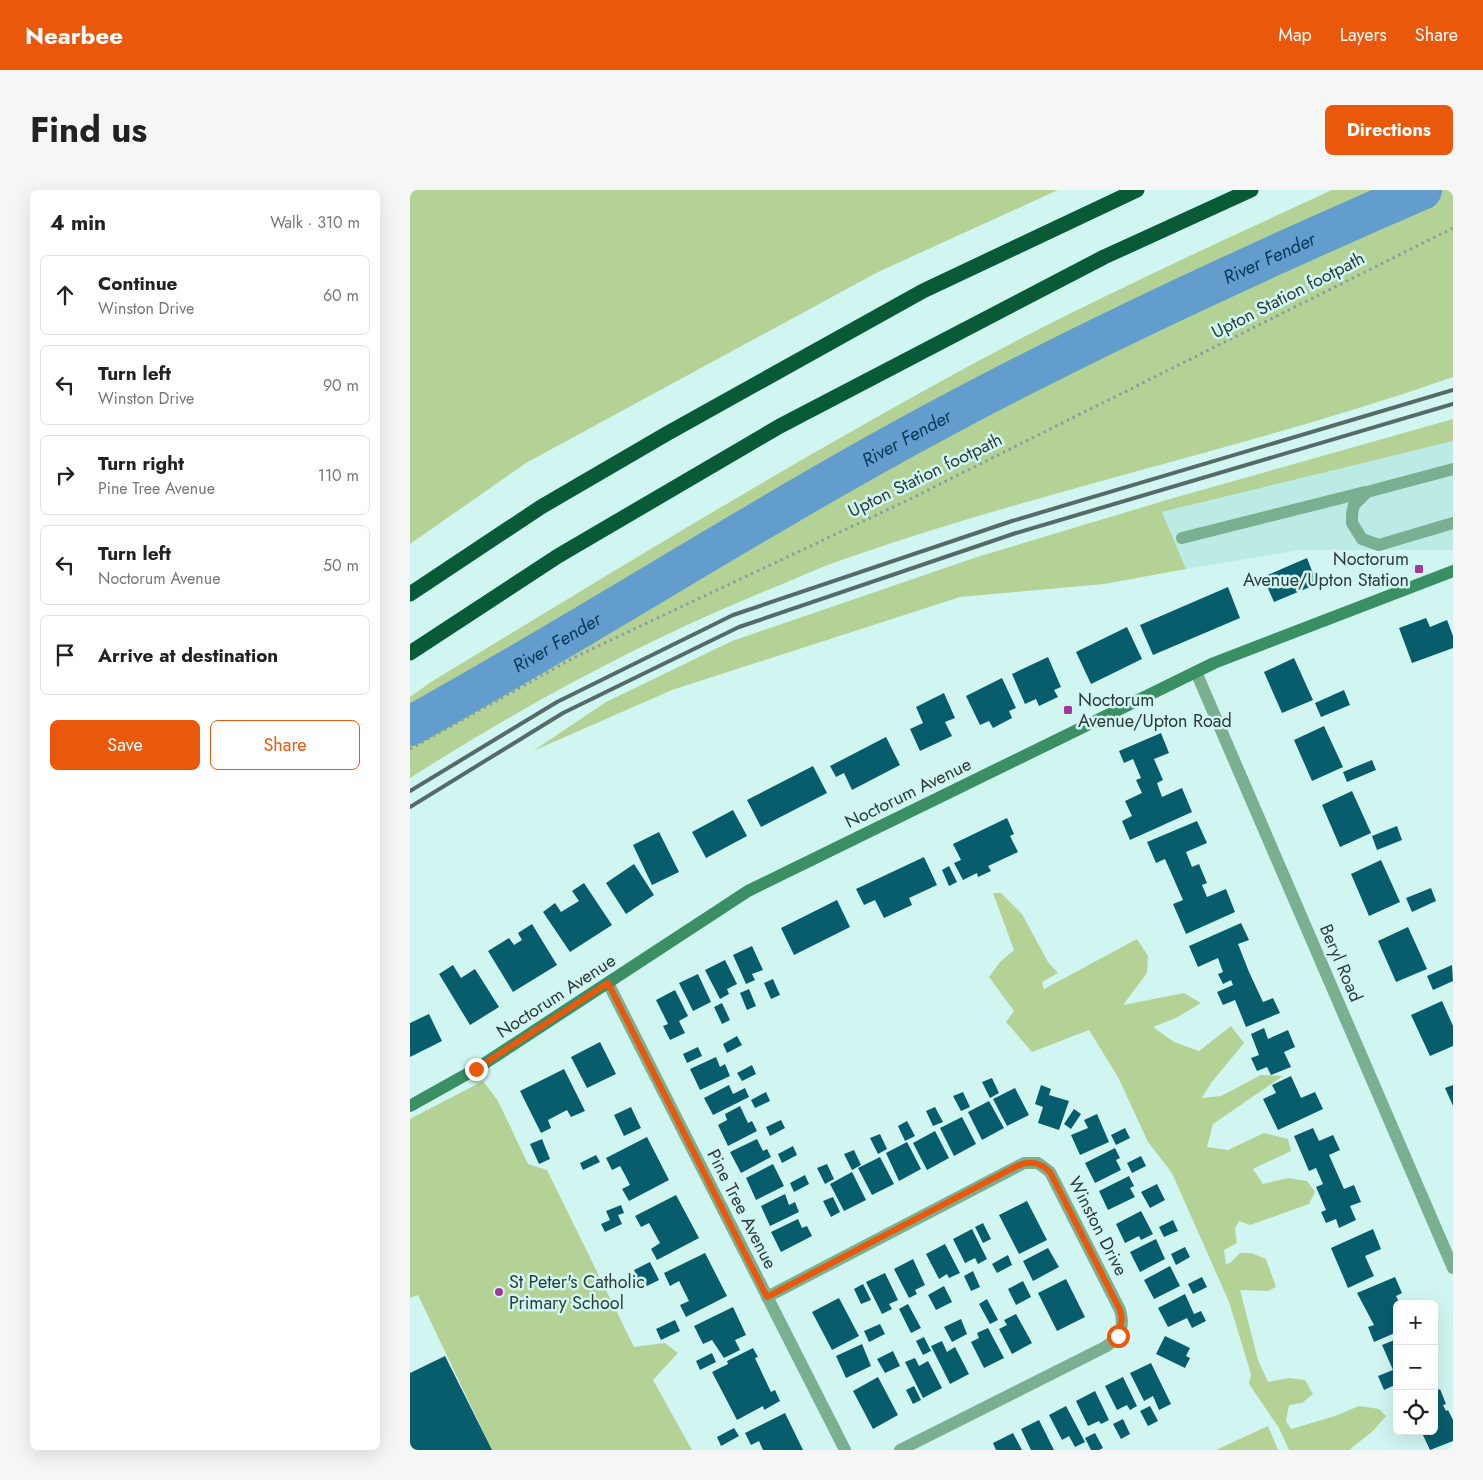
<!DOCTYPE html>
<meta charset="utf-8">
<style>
:root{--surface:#fff;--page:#f6f6f6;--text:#222;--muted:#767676;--line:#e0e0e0;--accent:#ea580c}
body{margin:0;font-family:Jost,sans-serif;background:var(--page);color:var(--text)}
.controls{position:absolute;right:15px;bottom:15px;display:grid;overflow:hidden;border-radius:8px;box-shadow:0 5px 20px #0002}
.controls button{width:45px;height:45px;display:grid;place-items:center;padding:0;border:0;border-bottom:1px solid var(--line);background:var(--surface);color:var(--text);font:25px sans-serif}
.stop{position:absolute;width:15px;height:15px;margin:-11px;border:4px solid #ea580c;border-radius:50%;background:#fff}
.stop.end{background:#ea580c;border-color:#fff;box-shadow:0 1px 5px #0008}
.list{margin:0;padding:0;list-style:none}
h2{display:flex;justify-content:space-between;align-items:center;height:65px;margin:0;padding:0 20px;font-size:21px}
h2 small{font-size:16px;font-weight:400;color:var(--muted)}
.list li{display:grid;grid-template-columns:32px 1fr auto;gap:15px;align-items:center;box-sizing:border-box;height:80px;margin:0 10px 10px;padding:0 10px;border:1px solid var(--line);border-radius:8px}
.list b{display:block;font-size:19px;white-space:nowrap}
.list p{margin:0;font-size:16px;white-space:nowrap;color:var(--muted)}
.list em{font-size:16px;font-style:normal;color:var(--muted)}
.actions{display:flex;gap:10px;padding:15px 20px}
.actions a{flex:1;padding:11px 0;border:1px solid var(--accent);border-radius:8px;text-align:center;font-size:18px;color:var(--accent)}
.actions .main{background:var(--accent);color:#fff}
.icon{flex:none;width:28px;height:28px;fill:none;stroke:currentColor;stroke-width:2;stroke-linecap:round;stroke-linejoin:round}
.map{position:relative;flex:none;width:1043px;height:1260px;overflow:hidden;border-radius:8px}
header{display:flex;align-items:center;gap:30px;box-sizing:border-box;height:70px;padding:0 25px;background:var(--accent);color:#fff}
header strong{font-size:24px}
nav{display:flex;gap:28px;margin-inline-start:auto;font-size:18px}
.intro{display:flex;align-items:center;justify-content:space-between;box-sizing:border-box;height:120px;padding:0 30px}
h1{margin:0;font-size:35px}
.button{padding:12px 22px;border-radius:8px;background:var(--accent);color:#fff;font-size:18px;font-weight:700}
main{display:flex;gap:30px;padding:0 30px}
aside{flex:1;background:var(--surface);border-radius:8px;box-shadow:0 5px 20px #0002}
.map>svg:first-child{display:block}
.built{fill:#bcebe6}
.green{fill:#b4d296}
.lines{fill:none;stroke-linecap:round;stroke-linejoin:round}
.river{stroke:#629dcd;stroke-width:40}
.building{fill:#085d6d}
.path{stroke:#85a09d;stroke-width:3;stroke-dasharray:2.5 4;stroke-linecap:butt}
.lane{stroke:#7baf91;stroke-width:12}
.street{stroke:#7baf91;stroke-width:12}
.secondary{stroke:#3b8f64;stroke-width:12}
.highway{stroke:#095b38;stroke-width:15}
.rail{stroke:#566a68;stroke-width:4}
.route{stroke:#ea580c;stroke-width:6}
.poi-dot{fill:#a13799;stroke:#d1f6f2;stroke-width:2}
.labels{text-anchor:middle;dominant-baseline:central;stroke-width:5;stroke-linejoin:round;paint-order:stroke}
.street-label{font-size:18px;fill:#2d3c3a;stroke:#d1f6f2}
.poi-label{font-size:18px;fill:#2d3c3a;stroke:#d1f6f2;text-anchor:start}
.water-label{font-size:19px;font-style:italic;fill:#083858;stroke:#d1f6f2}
</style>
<header>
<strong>Nearbee</strong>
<nav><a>Map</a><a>Layers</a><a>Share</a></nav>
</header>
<div class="intro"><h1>Find us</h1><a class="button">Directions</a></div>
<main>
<aside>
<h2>4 min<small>Walk · 310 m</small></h2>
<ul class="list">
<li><svg class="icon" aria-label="ahead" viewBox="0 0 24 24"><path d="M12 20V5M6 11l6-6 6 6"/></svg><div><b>Continue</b><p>Winston Drive</p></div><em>60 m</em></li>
<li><svg class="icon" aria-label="left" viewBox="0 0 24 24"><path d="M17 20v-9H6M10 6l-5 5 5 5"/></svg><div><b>Turn left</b><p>Winston Drive</p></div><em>90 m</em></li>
<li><svg class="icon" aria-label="right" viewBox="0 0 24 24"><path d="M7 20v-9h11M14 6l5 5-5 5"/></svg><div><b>Turn right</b><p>Pine Tree Avenue</p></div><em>110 m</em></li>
<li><svg class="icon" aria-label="left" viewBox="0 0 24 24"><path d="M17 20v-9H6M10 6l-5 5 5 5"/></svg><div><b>Turn left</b><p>Noctorum Avenue</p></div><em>50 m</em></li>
<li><svg class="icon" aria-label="arrive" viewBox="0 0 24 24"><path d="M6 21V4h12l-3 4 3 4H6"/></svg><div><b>Arrive at destination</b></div></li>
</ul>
<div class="actions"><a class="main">Save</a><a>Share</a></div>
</aside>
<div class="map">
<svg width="1043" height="1260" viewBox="0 0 1043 1260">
<rect width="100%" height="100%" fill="#d1f6f2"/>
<polygon class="built" points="1043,251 1043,360 890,360 776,379 752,322"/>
<g class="green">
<polygon points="0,0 648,0 468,82 116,273 0,354"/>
<path d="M922,0H1043V187C846,256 640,298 443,366C418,374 394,385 370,395C240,447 118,513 0,588V507L21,492C192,388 362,284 537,188C662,119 792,60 922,0Z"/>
<polygon points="1043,229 1043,251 752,322 776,379 694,394 550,407 262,500 123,561 196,512 322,451 567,367 760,309"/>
<polygon points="583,703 591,703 612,724 638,772 648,783 632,792 634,799 727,749 738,766 737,783 713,815 774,803 791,813 766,828 743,837 764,852 789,861 821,836 834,853 801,893 792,908 811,906 851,885 873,886 803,934 797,957 818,960 854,943 878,949 881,961 843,979 853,994 878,988 897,991 905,1002 899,1014 840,1035 829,1031 825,1039 827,1053 814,1060 816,1074 820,1073 830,1063 841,1063 856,1069 866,1097 858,1101 830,1100 848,1170 858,1192 879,1188 895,1190 903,1204 892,1213 879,1215 876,1231 881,1239 925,1226 949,1216 969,1219 976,1226 963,1241 939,1260 879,1260 869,1238 839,1194 841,1184 819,1112 762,983 738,952 708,887 679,840 622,862 596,832 604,821 579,787 590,772 604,760"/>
<polygon points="73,891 88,911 118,974 137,980 224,1157 255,1153 268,1163 243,1190 282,1260 82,1260 8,1105 0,1108 0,929"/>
<polygon points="858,1236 868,1260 806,1260"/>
</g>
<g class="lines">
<path class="river" id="s1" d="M0,536C180,437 352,324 534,227C689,144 850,70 1012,0"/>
</g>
<g class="building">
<polygon points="897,368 907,394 864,412 853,387"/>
<polygon points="818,397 830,428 743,465 730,435"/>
<polygon points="1016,428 1020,437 1037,430 1043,446 1043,458 1002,473 989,438"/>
<polygon points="717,437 732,469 681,494 666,462"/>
<polygon points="638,467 651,497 644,500 648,507 629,516 626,509 615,514 602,484"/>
<polygon points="884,468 903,510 872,523 854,482"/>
<polygon points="592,488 606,518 599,521 602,528 583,538 579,531 570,535 556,506"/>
<polygon points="934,500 940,515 911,527 905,513"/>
<polygon points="534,503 545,528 535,532 542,546 510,561 500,539 513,533 506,517"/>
<polygon points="914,536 933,577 902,591 884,550"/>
<polygon points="751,543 759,563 744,569 753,590 747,593 752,607 772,598 782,622 720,650 712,631 722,626 715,611 732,603 726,590 731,588 723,569 714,573 709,561"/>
<polygon points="476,547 490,575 442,600 434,583 426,587 420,576"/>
<polygon points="962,570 966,580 937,592 933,582"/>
<polygon points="403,576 417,603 351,637 337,610"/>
<polygon points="942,601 961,643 930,657 912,615"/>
<polygon points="323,620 337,646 296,668 282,642"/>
<polygon points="597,628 604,644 600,646 608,662 578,676 581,681 568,687 567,683 553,690 544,673 551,670 543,654"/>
<polygon points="787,631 797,653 776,662 782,677 789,674 797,693 792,695 797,707 816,699 825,722 776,744 763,714 773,710 755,669 746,673 737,652"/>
<polygon points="987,636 992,650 967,660 962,646"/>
<polygon points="249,642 269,682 242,695 223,655"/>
<polygon points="514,667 527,695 499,708 502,715 474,728 465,710 454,715 446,699"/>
<polygon points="971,670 990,712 959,726 941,684"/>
<polygon points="224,674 244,705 216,724 196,693"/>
<polygon points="539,676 547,692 539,696 532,680"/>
<polygon points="174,693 202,735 160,762 133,722 145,713 151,722 169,711 162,701"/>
<polygon points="1021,698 1026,711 1002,722 996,708"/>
<polygon points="427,710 440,737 384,765 371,738"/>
<polygon points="831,733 839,750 828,754 839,782 853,812 863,808 870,823 836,837 825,810 813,815 807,802 823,795 821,790 813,794 808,784 813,782 808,768 788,777 779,756"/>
<polygon points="122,734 147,775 103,802 78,761 99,748 104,755 112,750 108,743"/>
<polygon points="998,737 1017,779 986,792 968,751"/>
<polygon points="342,756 353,780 342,784 345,790 336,794 323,765"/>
<polygon points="315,770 327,794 317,799 319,804 310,809 295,780"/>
<polygon points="43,775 51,788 65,779 89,817 60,835 29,784"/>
<polygon points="1042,775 1043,791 1023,800 1017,786"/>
<polygon points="288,784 301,812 283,821 269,793"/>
<polygon points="363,789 370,805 361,809 354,793"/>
<polygon points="339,799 346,816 337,820 330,803"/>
<polygon points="265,800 278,826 269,831 275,843 260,850 253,836 258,834 246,810"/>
<polygon points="1032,811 1043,836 1043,856 1020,866 1001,825"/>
<polygon points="312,813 320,830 312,834 304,817"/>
<polygon points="19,824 32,851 0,867 0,833"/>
<polygon points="854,838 858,849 878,840 885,857 874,862 881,877 861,885 857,877 847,881 841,868 849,865 841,844"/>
<polygon points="327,846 332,855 317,863 313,854"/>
<polygon points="190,852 206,884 177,898 161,867"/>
<polygon points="288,857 292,866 277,873 273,864"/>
<polygon points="306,867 310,877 315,874 320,886 290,900 280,879"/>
<polygon points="342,875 346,884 332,891 327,883"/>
<polygon points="154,879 175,921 161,927 157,920 138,930 141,938 131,943 110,901"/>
<polygon points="881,886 891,908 905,902 913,919 868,940 853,909 866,903 862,895"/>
<polygon points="582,888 589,903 580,908 572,892"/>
<polygon points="319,895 323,904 335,898 339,907 303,925 294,908"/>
<polygon points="631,895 641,899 639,905 659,911 649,940 628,933 633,917 625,914"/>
<polygon points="1043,895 1043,916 1035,898"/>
<polygon points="605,898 619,925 597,936 583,909"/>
<polygon points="356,902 360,911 345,918 341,910"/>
<polygon points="553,902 560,917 551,921 543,906"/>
<polygon points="579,911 594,938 572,950 558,922"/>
<polygon points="330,916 338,933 342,931 347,941 318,956 308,935 317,930 315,924"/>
<polygon points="221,917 231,938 214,946 204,925"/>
<polygon points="525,917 533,932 523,936 516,921"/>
<polygon points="664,919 671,924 661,939 654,934"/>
<polygon points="687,924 699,952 670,965 661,945 678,938 674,930"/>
<polygon points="552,927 566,954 544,966 530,938"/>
<polygon points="371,930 375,938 360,946 356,937"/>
<polygon points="497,931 505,946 495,951 488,936"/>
<polygon points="715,938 720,948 706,955 701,945"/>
<polygon points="903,938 909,951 923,945 930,960 919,965 934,999 944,995 951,1012 940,1016 946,1030 929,1038 926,1029 916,1033 911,1022 916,1020 906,997 913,994 906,978 899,981 884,946"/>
<polygon points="525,941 539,968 517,980 503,953"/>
<polygon points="470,944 477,959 468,964 460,948"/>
<polygon points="237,947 259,990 219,1011 212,999 220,995 215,985 210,976 202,980 196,968"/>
<polygon points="132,949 140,969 129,974 120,954"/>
<polygon points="347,949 353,961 357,959 361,967 331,983 320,962"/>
<polygon points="497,952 511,979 489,991 476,963"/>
<polygon points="383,956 387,965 372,973 368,964"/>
<polygon points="705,958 710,968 706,970 711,980 685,993 675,973"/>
<polygon points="444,960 451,975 442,980 434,964"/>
<polygon points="186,965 190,972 173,980 170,973"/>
<polygon points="731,966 736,976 722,983 717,973"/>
<polygon points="470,967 484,994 462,1005 448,978"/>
<polygon points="363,974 374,996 346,1010 336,988"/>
<polygon points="417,974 424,989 415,994 407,978"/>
<polygon points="442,982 456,1010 434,1021 420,994"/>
<polygon points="395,985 399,994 384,1002 380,993"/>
<polygon points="719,986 724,996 720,998 725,1007 698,1020 689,1001"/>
<polygon points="747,994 755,1010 740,1018 731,1002"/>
<polygon points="375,1004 379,1015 385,1012 389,1022 360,1036 351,1016"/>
<polygon points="266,1005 289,1048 247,1070 241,1059 250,1053 239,1033 231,1037 225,1026"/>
<polygon points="423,1007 430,1022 421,1027 413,1011"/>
<polygon points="617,1011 637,1050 609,1064 589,1025"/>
<polygon points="211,1015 214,1023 208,1025 212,1034 195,1042 191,1034 200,1030 196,1021"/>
<polygon points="731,1021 743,1044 731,1050 729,1046 715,1053 706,1034"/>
<polygon points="388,1029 392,1038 397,1036 402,1046 371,1062 361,1042"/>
<polygon points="763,1030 768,1041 754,1047 749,1037"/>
<polygon points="573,1033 581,1049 573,1053 565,1037"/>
<polygon points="562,1039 577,1069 568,1074 565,1068 555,1073 543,1049"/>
<polygon points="963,1039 971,1059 955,1066 964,1086 938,1098 921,1058"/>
<polygon points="746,1049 755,1069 730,1082 720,1062"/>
<polygon points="535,1054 550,1083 539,1088 537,1084 529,1089 516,1064"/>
<polygon points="775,1057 780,1067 766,1075 761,1064"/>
<polygon points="638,1058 649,1077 623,1091 613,1071"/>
<polygon points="295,1063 317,1106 276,1127 270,1115 279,1111 269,1091 260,1096 254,1083"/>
<polygon points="598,1065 602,1075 587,1083 582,1074"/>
<polygon points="503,1069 515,1095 505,1100 507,1104 499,1108 484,1079"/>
<polygon points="240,1072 249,1090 233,1098 224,1080"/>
<polygon points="760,1076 770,1096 744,1109 734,1090"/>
<polygon points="563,1081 570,1097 561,1101 554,1086"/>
<polygon points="475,1083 488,1110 479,1114 482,1119 472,1124 456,1092"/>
<polygon points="792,1087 797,1097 783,1104 778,1094"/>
<polygon points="985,1087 992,1103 986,1106 990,1114 987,1114 987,1142 964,1152 958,1137 964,1135 947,1103"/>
<polygon points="656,1089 675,1127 647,1141 628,1103"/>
<polygon points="613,1091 621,1107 606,1115 598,1099"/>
<polygon points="453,1094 461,1110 451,1114 444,1099"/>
<polygon points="534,1096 542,1112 526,1120 518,1105"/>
<polygon points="775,1104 784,1124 791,1121 796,1131 782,1138 777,1128 758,1137 748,1118"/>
<polygon points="429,1108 449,1146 422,1160 402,1122"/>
<polygon points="577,1109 588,1130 580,1134 569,1114"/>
<polygon points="498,1114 511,1138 501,1143 489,1119"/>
<polygon points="323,1117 336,1145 325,1150 330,1160 314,1168 302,1150 293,1154 284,1136"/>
<polygon points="606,1124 622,1153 602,1164 589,1139 597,1135 594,1130"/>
<polygon points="551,1129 557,1144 542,1152 534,1137"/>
<polygon points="265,1130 270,1141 251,1150 246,1139"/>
<polygon points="470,1134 475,1144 459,1152 454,1141"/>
<polygon points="578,1138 594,1168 574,1178 561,1152 569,1148 567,1143"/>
<polygon points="755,1146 780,1158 776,1166 780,1168 775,1178 746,1164"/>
<polygon points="514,1147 521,1161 513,1165 506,1151"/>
<polygon points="987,1149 987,1194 974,1200 968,1186 983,1180 972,1155"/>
<polygon points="532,1151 537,1162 545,1157 559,1184 540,1194 521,1156"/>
<polygon points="452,1154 461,1176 436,1188 426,1166"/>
<polygon points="343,1158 348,1167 345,1168 361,1202 365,1200 370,1211 354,1220 353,1216 327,1230 302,1182 318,1174 317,1171"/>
<polygon points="483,1161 490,1176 475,1183 467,1169"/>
<polygon points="302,1163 306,1172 290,1180 286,1171"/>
<polygon points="35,1166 82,1260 0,1260 0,1183"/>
<polygon points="505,1168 509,1176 518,1171 532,1198 513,1208 495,1172"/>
<polygon points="741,1173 761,1214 749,1220 743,1206 734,1211 720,1183"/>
<polygon points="468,1187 488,1225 463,1239 443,1201"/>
<polygon points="713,1187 727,1216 720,1220 717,1215 707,1220 695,1196"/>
<polygon points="504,1196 511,1210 503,1214 496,1200"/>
<polygon points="1030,1199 1036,1214 1033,1215 1036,1221 1038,1220 1043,1230 1043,1251 1020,1260 1011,1241 1024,1241 1024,1202"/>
<polygon points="685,1201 699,1230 691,1234 689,1231 678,1236 666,1211"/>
<polygon points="656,1216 675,1252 665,1257 659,1246 652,1250 639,1225"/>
<polygon points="740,1216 748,1231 738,1236 730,1221"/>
<polygon points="375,1223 393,1260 353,1260 349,1251 341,1255 335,1243"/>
<polygon points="713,1229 720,1244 711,1249 703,1234"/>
<polygon points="629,1230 644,1260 621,1260 611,1239"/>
<polygon points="324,1238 329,1246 311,1256 307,1247"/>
<polygon points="603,1243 612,1260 586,1260 583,1253"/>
<polygon points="685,1243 693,1258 689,1260 681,1260 675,1248"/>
</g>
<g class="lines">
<polyline class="path" points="0,559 167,466 496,311 1043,38"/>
<g class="lane">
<polyline points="1043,279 957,302 944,315 942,324 942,333 952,349 969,355 1043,333"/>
<polyline points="772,348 955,302"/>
</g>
<g class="street">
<polyline points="786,482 1043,1078"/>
<polyline points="198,793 435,1260"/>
<path d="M357,1107L614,973H628L640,982L710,1120C715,1136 710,1148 695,1157L490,1260"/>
</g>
<polyline class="secondary" points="0,916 66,879 338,701 804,473 1043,381"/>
<g class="highway">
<polyline points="0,404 131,317 258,243 513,101 727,0"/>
<polyline points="0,463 148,366 370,236 694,67 841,0"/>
</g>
<g class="rail">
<polyline points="0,601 147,512 323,425 602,331 1043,200"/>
<polyline points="0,617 153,523 329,437 606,343 1043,214"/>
</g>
</g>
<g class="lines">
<path class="route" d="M66,879L198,793L357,1107L607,976C620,970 630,972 640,982L710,1120L712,1129L708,1146"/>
</g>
<g class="poi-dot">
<rect x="1004" y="374" width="10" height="10" rx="2.5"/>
<rect x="653" y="515" width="10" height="10" rx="2.5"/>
<circle cx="89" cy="1102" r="5"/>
</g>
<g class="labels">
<g class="street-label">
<text transform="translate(878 105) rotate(-27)">Upton Station footpath</text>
<text transform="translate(515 285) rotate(-26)">Upton Station footpath</text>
<text transform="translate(498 603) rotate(-26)">Noctorum Avenue</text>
<text transform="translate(931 773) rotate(67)">Beryl Road</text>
<text transform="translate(146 806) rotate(-33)">Noctorum Avenue</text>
<text transform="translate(332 1019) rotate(63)">Pine Tree Avenue</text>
<text transform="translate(688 1036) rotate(63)">Winston Drive</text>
</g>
<g class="poi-label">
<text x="999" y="369" text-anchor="end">Noctorum<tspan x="999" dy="21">Avenue/Upton Station</tspan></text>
<text x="668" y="510">Noctorum<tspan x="668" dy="21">Avenue/Upton Road</tspan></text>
<text x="99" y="1092">St Peter's Catholic<tspan x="99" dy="21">Primary School</tspan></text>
</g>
<g class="water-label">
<text stroke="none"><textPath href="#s1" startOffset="979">River Fender</textPath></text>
<text stroke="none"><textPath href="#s1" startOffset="574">River Fender</textPath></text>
<text stroke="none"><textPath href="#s1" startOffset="169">River Fender</textPath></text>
</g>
</g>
</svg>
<div class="controls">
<button>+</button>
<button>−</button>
<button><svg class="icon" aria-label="locate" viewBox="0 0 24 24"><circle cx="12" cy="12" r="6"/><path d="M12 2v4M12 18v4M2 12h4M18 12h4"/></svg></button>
</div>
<div class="stop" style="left:708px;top:1146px"></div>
<div class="stop end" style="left:66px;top:879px"></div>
</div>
</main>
